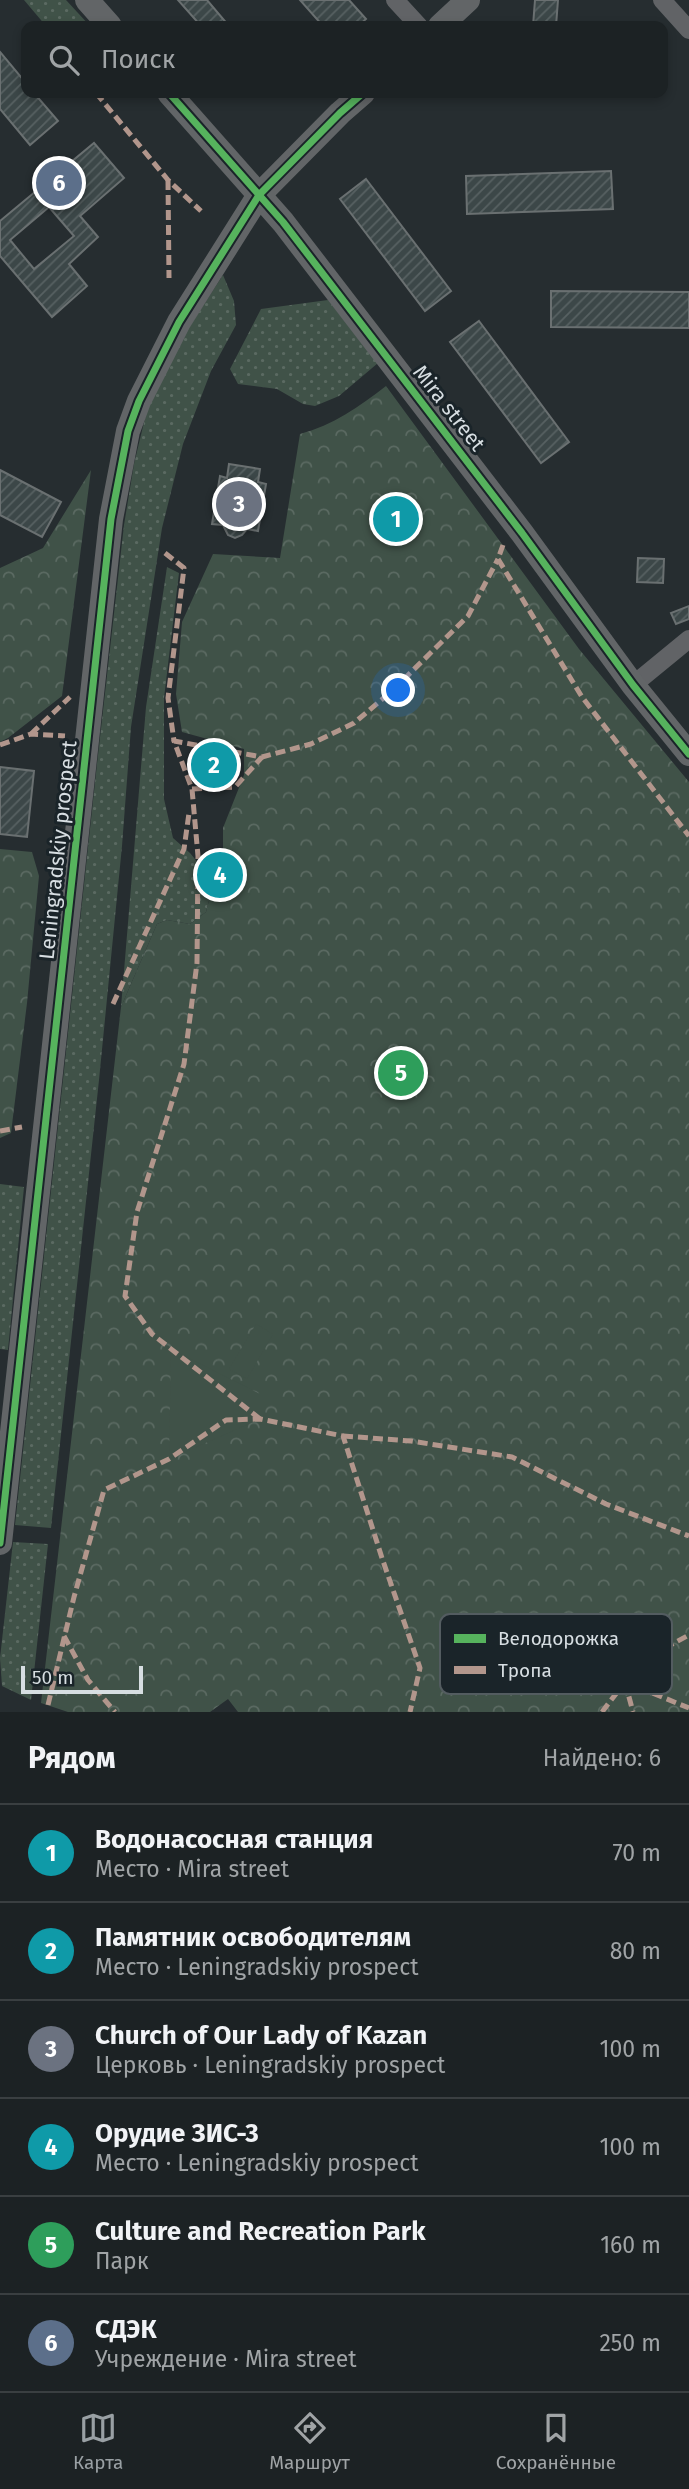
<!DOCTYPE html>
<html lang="ru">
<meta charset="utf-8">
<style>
:root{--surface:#1c2224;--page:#292f31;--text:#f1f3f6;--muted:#a0a4a6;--line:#3a3f41;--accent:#99a0a4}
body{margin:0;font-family:"Fira Sans",sans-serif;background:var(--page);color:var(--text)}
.scale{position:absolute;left:21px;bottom:18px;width:122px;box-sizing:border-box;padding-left:7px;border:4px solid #d7dee2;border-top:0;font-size:19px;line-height:24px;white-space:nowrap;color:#d7dee2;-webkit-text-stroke:5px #1a2429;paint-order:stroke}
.you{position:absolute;left:399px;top:691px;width:24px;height:24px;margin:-18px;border:5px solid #fff;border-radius:50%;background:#1a73e8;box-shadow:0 0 0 10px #1a73e833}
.badge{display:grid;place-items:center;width:46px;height:46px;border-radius:50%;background:var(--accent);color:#fff;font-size:23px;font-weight:700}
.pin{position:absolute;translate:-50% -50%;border:4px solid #fff;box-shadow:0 2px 7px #0006}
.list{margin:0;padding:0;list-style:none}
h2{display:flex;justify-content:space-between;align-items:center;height:91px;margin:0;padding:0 28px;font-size:30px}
h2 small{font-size:23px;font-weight:400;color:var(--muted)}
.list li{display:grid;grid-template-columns:46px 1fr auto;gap:21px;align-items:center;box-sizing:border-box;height:98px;padding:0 28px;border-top:2px solid var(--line)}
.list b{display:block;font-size:26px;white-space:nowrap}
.list p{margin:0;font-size:23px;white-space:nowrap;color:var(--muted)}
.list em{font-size:23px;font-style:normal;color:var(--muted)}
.icon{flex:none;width:38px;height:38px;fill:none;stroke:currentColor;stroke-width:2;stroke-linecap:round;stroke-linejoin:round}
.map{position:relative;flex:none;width:689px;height:1712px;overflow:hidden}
.search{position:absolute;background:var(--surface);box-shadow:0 4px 10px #0003;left:21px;right:21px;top:21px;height:77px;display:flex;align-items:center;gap:18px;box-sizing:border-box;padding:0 24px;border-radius:14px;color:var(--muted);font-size:26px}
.sheet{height:679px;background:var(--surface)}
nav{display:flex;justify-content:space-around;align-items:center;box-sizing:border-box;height:98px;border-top:2px solid var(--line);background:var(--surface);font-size:19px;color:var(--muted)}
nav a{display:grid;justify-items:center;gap:4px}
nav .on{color:var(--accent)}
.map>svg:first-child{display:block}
.grass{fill:url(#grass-dots)}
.forest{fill:url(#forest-crowns)}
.pitch{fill:#405248}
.building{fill:url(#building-hatch);stroke:#6a7071;stroke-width:2;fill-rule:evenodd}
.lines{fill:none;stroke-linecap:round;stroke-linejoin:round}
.street{stroke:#616366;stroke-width:18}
.secondary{stroke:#626567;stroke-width:24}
.quiet{stroke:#b2968c;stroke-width:5;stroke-dasharray:10 5;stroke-linecap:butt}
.cycleway-casing{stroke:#1a2429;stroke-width:11}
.cycleway{stroke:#56b35d;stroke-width:7}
.labels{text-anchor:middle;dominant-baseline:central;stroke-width:6;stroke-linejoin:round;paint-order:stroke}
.street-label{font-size:21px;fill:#d7dee2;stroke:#1a2429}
.key{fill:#1a2429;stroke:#535c60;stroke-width:2}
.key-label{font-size:19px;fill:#d7dee2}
</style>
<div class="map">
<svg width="689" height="1712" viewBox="0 0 689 1712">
<defs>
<pattern id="grass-dots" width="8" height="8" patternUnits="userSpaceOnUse" patternTransform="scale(1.75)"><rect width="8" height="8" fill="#405248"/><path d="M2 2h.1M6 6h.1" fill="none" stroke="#5b6a62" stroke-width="1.8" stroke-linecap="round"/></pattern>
<pattern id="forest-crowns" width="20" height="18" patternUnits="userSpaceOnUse" patternTransform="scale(1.75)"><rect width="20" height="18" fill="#405248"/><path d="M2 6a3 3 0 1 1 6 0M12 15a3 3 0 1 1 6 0" fill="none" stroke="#5b6a62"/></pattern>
<pattern id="building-hatch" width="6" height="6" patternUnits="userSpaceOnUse" patternTransform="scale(1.75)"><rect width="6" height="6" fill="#3c4748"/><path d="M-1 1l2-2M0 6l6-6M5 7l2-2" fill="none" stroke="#576162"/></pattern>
</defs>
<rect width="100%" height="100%" fill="#262d30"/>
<g class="grass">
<polygon points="24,0 66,0 90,26 46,26"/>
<polygon points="223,275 234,301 236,325 211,371 183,444 162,528 131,727 122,846 99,1080 51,1528 15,1525 97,764 124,525 134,464 147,410 179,343"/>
<polygon points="328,300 378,363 339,396 315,406 303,404 277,389 238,384 230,369 261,309"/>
<polygon points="167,567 179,573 164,698 164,799 173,838 190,853 204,870 211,893 206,912 190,924 167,920 157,924 121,1007 146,707"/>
<polygon points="0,1184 24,1187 8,1350 0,1349"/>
<polygon points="13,1542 48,1544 31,1700 2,1686 0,1658"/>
</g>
<g class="forest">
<path d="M386,386L579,649L689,782V1712H238L228,1699L210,1712H68L41,1703L121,1007L157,924L167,920L190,924L206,912L211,893L231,885L223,861V828L244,775V749L182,732L176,694L182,622L213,554L280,558L300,434C333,425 359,407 386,386Z"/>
<polygon points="91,470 62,696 8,738 0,742 0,568 43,548"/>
<polygon points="0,849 32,852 39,876 27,1003 11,1133 0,1138"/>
</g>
<g class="pitch">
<polygon points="256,1324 273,1334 247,1379 229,1369"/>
<polygon points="171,1349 260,1394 260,1419 169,1459"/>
</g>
<g class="building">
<polygon points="178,0 207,0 229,26 201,26"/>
<polygon points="300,0 349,0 366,19 358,26 323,26"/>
<polygon points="535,0 558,0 556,26 533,26"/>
<polygon points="0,52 26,83 26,93 34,93 58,121 30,145 0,109"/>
<path d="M94,143L124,178L80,216L98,237L69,264L87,286L52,317L0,256V221ZM49,207L74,236L34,269L10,240Z"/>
<polygon points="611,171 613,209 467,214 466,176"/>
<polygon points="366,179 451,291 425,311 340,199"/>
<polygon points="551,291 689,292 689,328 551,327"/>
<polygon points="479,321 569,442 541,463 450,342"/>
<polygon points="229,464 260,469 258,482 266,484 258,531 247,529 242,535 235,538 228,535 223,525 212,524 220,476 227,478"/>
<polygon points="0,470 61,502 42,537 0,515"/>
<polygon points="392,496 417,530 400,542 375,509"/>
<polygon points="638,558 664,559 663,583 637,582"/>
<polygon points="689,606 689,619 676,624 671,613"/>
<polygon points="0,767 34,771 27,837 0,834"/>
</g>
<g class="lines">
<g class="street">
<polyline points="395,0 419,26"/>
<polyline points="662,0 689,30"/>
<polyline points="633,685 689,639"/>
</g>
<g class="secondary">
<polyline points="87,0 110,26"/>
<polyline points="440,26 468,0"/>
<polyline points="169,93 283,222 522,533 633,685 689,754"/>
<polyline points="0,1543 111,519 128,431 139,401 179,322 259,195 340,113 363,93"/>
</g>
<g class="quiet">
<polyline points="96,93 168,180 201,211"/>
<polyline points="168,180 169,278"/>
<polyline points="503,545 498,559 582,697 689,836"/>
<polyline points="165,553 184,568 168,698 174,741"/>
<polyline points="31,734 70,697"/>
<polyline points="0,745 31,734 65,736"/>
<polyline points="192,789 235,787 262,757"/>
<polyline points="113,1004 184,849 189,813"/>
<polyline points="0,1131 22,1127"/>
<polyline points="260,1419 152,1334 125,1296 137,1212 184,1064 197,963 198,856 192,789 174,741 262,757 311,744 354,723 392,691 468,616 498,559"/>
<polyline points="343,1436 411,1441 512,1457 606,1504 689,1536"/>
<polyline points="64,1636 88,1680 115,1712"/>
<polyline points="625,1682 689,1708"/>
<polyline points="625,1682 633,1712"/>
<polyline points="48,1705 74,1597 104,1490 169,1459 226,1420 260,1419 343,1436 382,1558 420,1668 410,1712"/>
<polyline points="602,1712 625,1682 654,1654 689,1635"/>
</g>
<g class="cycleway-casing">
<g id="cycleway">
<polyline points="169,93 283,222 522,533 633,685 689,754"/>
<polyline points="0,1543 111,519 128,431 139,401 179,322 259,195 340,113 363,93"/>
</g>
</g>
<use href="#cycleway" class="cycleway"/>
</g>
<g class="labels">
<g class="street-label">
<text transform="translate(449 408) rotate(52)">Mira street</text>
<text transform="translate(58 850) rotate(-84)">Leningradskiy prospect</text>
</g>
</g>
<rect x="440" y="1614" width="232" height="80" rx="10" class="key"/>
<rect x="454" y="1634" width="32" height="9" fill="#56b35d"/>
<rect x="454" y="1666" width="32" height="8" fill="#b2968c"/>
<g class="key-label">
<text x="498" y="1645">Велодорожка</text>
<text x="498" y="1677">Тропа</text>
</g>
</svg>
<div class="scale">50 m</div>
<div class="you"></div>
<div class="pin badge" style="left:396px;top:519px;background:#0f9aa8">1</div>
<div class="pin badge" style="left:214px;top:765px;background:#0f9aa8">2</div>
<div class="pin badge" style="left:239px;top:504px;background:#6b7280">3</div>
<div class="pin badge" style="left:220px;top:875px;background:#0f9aa8">4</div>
<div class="pin badge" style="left:401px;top:1073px;background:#2e9e5b">5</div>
<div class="pin badge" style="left:59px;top:183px;background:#5c6f8a">6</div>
<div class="search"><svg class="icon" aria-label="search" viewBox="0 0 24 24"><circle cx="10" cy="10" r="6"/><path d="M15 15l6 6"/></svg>Поиск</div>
</div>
<section class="sheet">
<h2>Рядом<small>Найдено: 6</small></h2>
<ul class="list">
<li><span class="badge" style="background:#0f9aa8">1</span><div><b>Водонасосная станция</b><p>Место · Mira street</p></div><em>70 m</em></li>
<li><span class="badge" style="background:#0f9aa8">2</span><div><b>Памятник освободителям</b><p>Место · Leningradskiy prospect</p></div><em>80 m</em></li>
<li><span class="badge" style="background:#6b7280">3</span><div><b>Church of Our Lady of Kazan</b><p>Церковь · Leningradskiy prospect</p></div><em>100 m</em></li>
<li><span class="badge" style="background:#0f9aa8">4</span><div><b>Орудие ЗИС-3</b><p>Место · Leningradskiy prospect</p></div><em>100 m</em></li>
<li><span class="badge" style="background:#2e9e5b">5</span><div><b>Culture and Recreation Park</b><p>Парк</p></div><em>160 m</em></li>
<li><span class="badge" style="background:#5c6f8a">6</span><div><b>СДЭК</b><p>Учреждение · Mira street</p></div><em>250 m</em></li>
</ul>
</section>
<nav>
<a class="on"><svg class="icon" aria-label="map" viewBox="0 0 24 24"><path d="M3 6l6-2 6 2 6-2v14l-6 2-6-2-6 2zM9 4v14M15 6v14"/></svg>Карта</a>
<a><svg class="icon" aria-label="directions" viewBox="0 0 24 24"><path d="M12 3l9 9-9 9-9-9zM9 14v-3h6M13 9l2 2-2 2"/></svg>Маршрут</a>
<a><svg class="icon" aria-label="saved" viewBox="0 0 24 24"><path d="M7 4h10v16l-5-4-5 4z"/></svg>Сохранённые</a>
</nav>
